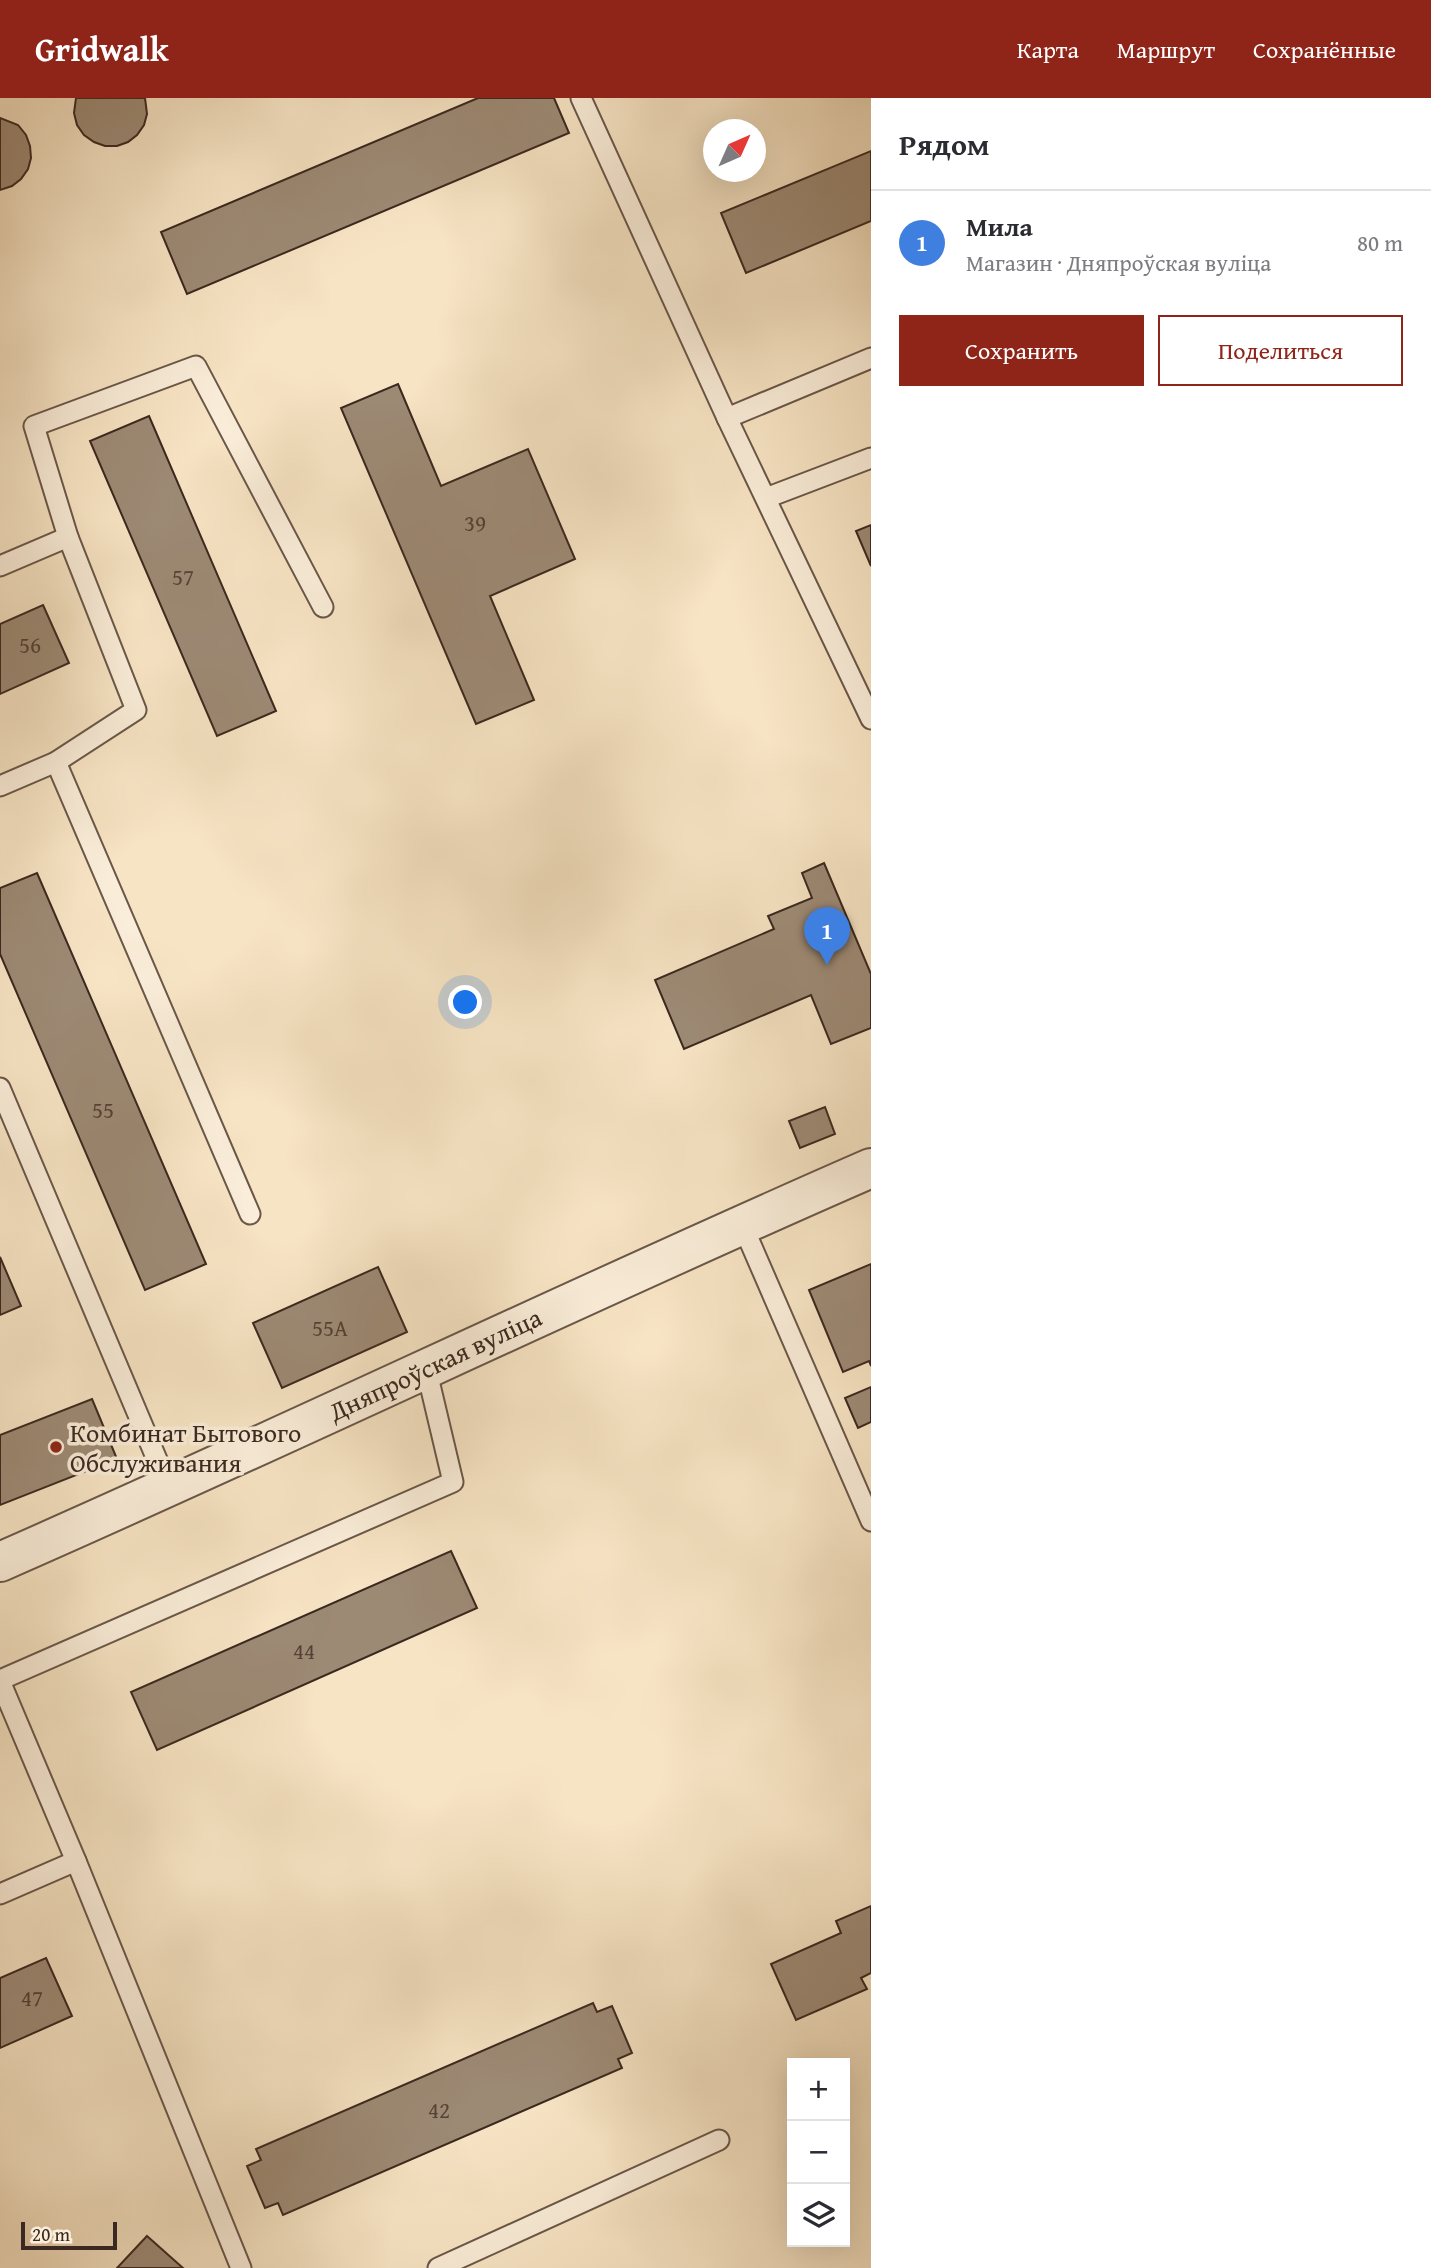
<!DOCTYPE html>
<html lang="ru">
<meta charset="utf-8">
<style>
:root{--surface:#fff;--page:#f7f7f7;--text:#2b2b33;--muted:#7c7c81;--line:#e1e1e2;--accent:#8f2418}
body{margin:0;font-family:"Gentium Book Plus",serif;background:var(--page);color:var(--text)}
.controls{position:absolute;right:21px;bottom:21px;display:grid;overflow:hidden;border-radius:0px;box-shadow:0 7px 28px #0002}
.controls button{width:63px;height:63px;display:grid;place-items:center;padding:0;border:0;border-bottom:2px solid var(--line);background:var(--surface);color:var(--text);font:35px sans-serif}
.compass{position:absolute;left:703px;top:21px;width:63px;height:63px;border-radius:50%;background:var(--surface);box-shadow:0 7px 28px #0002;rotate:45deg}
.scale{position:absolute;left:21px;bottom:18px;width:96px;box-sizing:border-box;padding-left:7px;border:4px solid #3b2820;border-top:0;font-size:19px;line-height:24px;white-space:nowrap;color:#3b2820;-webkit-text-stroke:5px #faedd9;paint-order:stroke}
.you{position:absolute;left:466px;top:905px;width:24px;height:24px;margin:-18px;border:5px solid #fff;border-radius:50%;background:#1a73e8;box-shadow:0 0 0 10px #1a73e833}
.badge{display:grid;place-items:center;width:46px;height:46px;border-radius:50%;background:var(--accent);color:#fff;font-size:23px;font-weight:700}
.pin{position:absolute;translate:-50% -58px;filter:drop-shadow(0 2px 4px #0008)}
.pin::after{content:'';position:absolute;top:37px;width:24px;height:21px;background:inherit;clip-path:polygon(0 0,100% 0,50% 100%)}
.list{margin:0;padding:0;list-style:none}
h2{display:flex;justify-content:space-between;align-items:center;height:91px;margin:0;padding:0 28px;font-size:30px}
h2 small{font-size:23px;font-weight:400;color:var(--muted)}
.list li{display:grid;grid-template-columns:46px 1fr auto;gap:21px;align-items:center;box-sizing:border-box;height:105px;padding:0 28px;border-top:2px solid var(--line)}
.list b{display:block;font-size:26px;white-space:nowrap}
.list p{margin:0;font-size:23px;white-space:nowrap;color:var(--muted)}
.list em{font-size:23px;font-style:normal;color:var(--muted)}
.actions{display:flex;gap:14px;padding:21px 28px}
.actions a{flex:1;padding:16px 0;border:2px solid var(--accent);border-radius:0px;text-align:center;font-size:24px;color:var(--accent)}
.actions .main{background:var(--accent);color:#fff}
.icon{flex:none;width:38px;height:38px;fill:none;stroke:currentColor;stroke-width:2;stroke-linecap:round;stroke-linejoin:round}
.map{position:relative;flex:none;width:871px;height:2170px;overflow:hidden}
header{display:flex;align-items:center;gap:42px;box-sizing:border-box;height:98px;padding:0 35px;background:var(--accent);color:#fff}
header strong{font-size:33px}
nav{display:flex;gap:38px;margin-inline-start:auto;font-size:24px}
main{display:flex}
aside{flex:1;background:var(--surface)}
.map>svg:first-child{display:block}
.building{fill:#9d8a75;stroke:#3b2820;stroke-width:2}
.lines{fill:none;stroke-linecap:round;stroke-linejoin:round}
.service-casing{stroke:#6a5749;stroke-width:23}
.minor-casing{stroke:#6a5749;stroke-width:42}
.service{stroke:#faedd9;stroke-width:19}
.minor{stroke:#faedd9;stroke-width:38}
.poi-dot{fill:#8f2418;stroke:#faedd9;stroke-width:2.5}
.labels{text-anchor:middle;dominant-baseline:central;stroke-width:7;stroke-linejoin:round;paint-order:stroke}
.number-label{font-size:23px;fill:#544035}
.street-label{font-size:26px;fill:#3b2820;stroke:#faedd9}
.poi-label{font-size:26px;fill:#3b2820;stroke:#faedd9;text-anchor:start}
</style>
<header>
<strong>Gridwalk</strong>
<nav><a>Карта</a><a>Маршрут</a><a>Сохранённые</a></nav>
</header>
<main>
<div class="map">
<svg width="871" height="2170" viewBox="0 0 871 2170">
<rect width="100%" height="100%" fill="#f7e4c4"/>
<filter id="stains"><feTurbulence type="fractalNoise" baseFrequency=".00286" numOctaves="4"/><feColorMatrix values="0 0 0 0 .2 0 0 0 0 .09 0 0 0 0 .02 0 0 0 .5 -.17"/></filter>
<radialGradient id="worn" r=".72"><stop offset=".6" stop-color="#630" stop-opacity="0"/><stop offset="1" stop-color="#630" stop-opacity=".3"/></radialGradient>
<g class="building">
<polygon points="76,0 145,0 147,16 144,27 137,37 128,44 117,48 105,48 94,44 84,37 77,27 74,15"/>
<polygon points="478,0 554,0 569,35 187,196 161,134"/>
<polygon points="0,20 18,27 26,37 30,48 31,60 28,71 21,81 12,88 0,92"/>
<polygon points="871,53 871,123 746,175 721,115"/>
<polygon points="398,286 441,388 528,351 575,461 490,498 534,602 476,626 341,310"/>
<polygon points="149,318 276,613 217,638 90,343"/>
<polygon points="871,427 871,468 856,433"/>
<polygon points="43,507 69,565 0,596 0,526"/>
<polygon points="824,765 871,876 871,930 831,946 811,897 684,951 655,882 774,831 768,818 812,800 802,775"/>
<polygon points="37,775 206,1166 145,1192 0,856 0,790"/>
<polygon points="825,1009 835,1036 800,1050 789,1023"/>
<polygon points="0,1159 21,1208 0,1217"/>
<polygon points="871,1166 871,1268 869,1263 843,1274 809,1192"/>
<polygon points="378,1169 407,1234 282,1290 253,1225"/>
<polygon points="871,1289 871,1324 858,1330 845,1300"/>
<polygon points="92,1301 117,1361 0,1407 0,1337"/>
<polygon points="451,1453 477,1510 157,1652 131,1594"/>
<polygon points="871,1808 871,1875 861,1880 867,1891 796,1922 771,1866 841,1835 836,1823"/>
<polygon points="46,1860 72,1918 0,1950 0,1880"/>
<polygon points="593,1905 597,1914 612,1908 632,1955 618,1961 622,1970 283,2117 278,2105 265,2110 247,2068 261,2062 256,2051"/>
<polygon points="147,2138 183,2170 117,2170"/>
</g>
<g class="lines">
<g class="service-casing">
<g id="service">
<polyline points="581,0 727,320 871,621"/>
<polyline points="727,320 871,260"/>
<polyline points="766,400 871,360"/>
<polyline points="68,439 34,328 196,268 323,509"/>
<polyline points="0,468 68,439 136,612 56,664 0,688"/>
<polyline points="56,664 250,1116"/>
<polyline points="0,990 169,1390"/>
<polyline points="742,1126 871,1423"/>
<polyline points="0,1582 453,1384 426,1270"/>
<polyline points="0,1583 76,1763 241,2170"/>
<polyline points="0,1796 76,1763"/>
<polyline points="438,2170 719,2042"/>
</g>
</g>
<g class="minor-casing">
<path id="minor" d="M0,1464C292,1336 579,1197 871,1070"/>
</g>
<use href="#service" class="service"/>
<use href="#minor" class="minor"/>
</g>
<circle class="poi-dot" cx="56" cy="1349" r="7"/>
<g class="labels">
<g class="number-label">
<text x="475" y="424">39</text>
<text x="183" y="478">57</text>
<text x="30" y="546">56</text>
<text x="103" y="1011">55</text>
<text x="330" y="1229">55А</text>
<text x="304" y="1552">44</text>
<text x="32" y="1899">47</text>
<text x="439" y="2011">42</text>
</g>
<g class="street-label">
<text transform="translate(435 1266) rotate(-25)">Дняпроўская вуліца</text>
</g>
<g class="poi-label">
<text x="70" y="1334">Комбинат Бытового<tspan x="70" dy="30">Обслуживания</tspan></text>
</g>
</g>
<rect width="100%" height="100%" filter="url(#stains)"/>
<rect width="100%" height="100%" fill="url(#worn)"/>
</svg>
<div class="controls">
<button>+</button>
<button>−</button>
<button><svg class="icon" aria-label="layers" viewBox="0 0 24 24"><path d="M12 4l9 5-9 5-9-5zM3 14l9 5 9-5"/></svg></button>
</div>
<svg class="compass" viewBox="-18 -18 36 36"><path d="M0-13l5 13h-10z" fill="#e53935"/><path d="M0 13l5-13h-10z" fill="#7c7c81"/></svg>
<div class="scale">20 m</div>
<div class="you"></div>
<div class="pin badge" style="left:827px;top:867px;background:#3f7fe0">1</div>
</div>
<aside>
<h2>Рядом<small></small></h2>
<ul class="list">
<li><span class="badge" style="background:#3f7fe0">1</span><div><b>Мила</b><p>Магазин · Дняпроўская вуліца</p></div><em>80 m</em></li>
</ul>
<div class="actions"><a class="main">Сохранить</a><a>Поделиться</a></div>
</aside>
</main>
